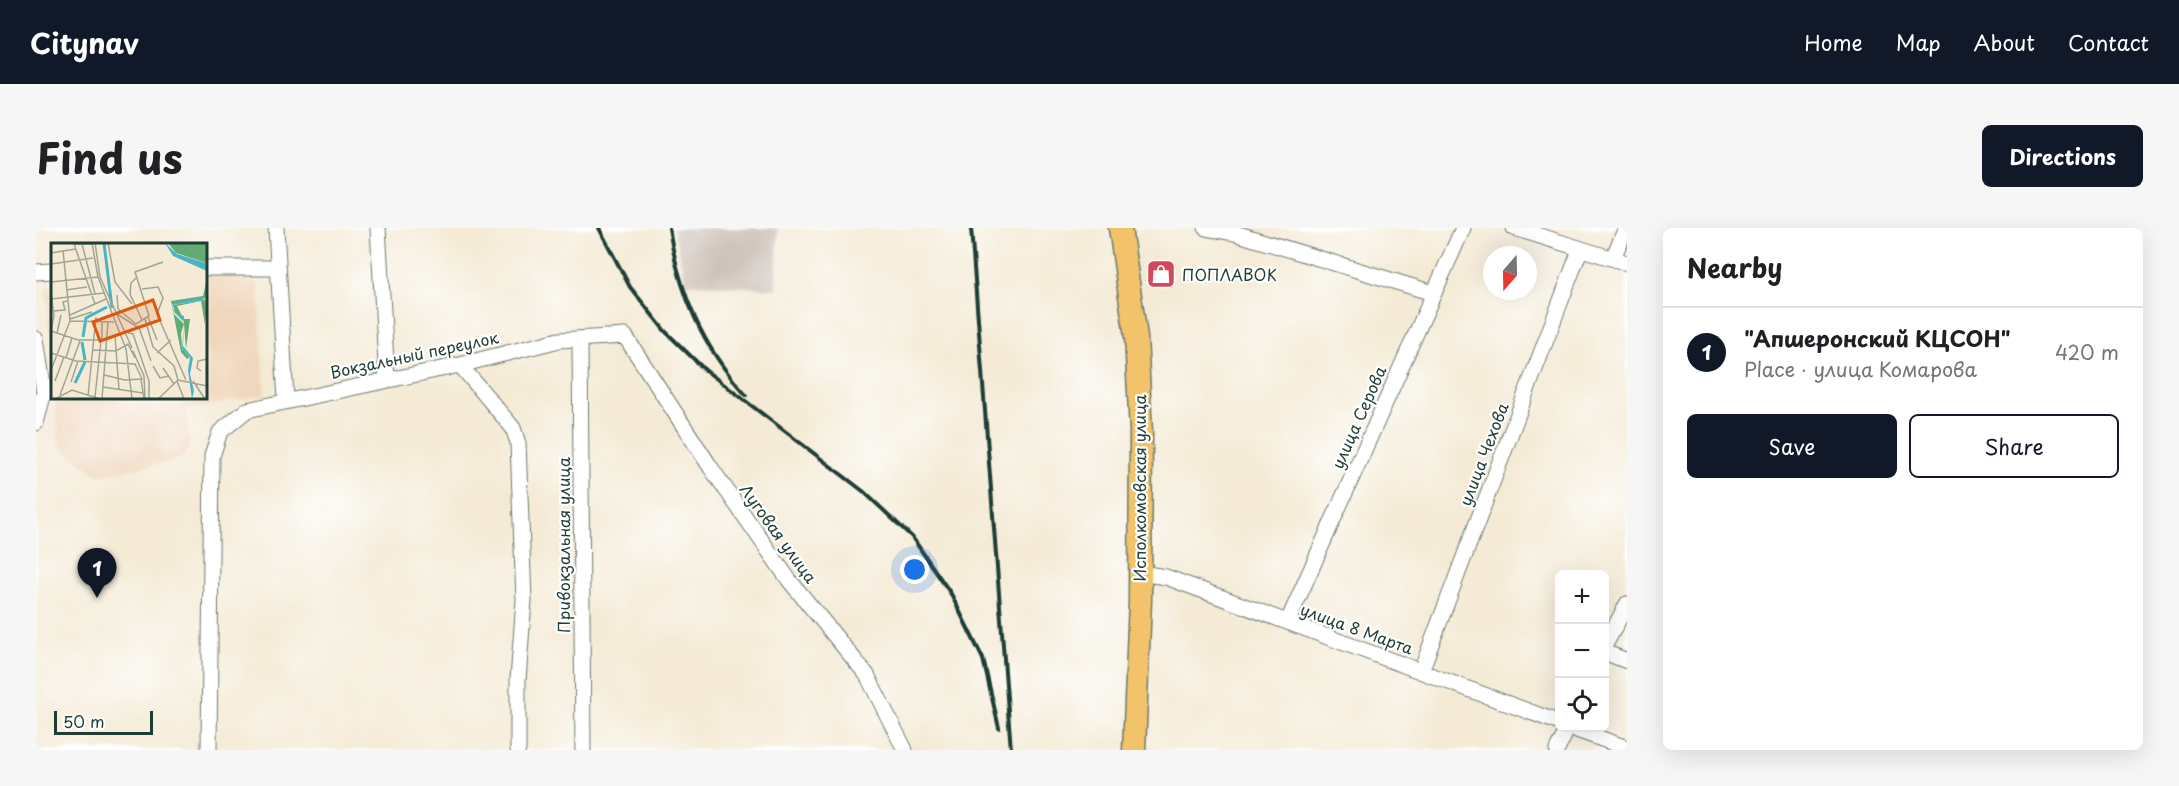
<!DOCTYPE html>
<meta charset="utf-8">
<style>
:root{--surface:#fff;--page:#f6f6f6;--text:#202124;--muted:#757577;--line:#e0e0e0;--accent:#111827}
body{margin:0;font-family:"Playpen Sans",sans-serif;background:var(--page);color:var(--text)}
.controls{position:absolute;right:18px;bottom:18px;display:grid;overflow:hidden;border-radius:9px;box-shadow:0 6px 24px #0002}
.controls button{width:54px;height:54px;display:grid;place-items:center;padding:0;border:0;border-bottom:2px solid var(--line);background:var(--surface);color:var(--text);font:30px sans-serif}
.compass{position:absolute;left:1447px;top:18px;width:54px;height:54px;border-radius:50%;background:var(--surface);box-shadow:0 6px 24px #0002;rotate:200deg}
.scale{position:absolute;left:18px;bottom:15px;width:99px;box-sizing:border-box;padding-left:6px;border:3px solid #1f3d34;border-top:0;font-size:16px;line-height:21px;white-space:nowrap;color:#1f3d34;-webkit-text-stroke:4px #fff;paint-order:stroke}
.you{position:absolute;left:879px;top:342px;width:21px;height:21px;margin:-15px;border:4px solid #fff;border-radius:50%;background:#1a73e8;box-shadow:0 0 0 9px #1a73e833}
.badge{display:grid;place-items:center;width:39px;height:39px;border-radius:50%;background:var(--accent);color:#fff;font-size:20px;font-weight:700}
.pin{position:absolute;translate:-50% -50px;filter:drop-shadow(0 2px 3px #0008)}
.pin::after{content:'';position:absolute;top:32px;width:21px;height:18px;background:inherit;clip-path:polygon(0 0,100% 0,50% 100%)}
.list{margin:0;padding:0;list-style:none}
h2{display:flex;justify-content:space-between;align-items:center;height:78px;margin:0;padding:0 24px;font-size:26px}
h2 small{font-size:20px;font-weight:400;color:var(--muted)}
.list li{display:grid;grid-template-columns:39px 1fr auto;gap:18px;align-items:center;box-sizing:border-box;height:90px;padding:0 24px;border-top:2px solid var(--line)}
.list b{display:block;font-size:22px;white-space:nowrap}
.list p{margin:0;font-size:20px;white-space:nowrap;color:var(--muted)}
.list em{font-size:20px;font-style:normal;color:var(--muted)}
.actions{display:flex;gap:12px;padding:18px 24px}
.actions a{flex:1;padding:14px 0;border:2px solid var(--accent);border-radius:9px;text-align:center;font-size:21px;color:var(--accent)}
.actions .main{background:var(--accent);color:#fff}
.icon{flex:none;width:33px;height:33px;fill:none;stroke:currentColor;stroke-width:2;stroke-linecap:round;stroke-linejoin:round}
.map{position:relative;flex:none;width:1591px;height:522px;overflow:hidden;border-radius:9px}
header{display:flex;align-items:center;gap:36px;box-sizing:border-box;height:84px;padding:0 30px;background:var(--accent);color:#fff}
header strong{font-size:28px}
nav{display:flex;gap:33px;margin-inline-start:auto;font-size:21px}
.intro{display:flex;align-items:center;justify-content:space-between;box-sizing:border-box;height:144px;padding:0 36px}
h1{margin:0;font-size:42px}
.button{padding:15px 27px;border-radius:9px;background:var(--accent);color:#fff;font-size:21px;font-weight:700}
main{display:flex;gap:36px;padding:0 36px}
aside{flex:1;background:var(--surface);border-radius:9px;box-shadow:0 6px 24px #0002}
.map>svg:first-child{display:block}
.built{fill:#f0d6bc}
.industrial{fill:#cec2b9}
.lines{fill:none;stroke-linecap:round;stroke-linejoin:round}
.minor-casing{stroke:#6a7a6c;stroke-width:17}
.primary-casing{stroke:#6a7a6c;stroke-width:25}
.minor{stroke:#fff;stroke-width:15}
.primary{stroke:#f2c36a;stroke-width:22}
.rail{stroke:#1f3d34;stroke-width:4}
.labels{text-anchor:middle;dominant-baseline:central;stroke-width:4.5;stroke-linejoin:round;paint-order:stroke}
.poi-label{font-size:16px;fill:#1f3d34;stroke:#fff;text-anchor:start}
.street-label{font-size:16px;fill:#1f3d34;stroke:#fff}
.inset-river{fill:none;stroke:#48b4c4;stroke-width:3}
.inset-road{fill:none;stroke:#9fa595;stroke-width:1.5}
.view{fill:#de580e;fill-opacity:0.15;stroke:#de580e;stroke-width:3}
.inset-edge{fill:none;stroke:#1f3d34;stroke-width:3}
</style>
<header>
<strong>Citynav</strong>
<nav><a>Home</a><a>Map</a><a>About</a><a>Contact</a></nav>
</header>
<div class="intro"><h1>Find us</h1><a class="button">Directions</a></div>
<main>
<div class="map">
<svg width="1591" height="522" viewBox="0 0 1591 522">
<rect width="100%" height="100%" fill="#fff"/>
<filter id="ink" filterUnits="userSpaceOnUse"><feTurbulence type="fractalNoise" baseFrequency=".0167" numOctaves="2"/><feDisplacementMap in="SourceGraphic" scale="12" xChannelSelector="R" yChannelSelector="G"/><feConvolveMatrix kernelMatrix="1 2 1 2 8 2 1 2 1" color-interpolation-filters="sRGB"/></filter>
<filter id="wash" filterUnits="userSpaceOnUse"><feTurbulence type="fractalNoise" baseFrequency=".008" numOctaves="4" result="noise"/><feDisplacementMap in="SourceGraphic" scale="24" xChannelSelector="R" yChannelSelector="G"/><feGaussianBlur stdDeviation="1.35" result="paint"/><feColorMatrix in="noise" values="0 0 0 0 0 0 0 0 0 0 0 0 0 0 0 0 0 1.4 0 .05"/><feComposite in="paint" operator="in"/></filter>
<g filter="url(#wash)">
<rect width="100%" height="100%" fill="#f4ead5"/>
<g class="built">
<polygon points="197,45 222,56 229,167 151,182 154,219 145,231 63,248 23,218 19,170 170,170 170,48"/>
<polygon points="16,57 16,140 10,60"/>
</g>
<polygon class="industrial" points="638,0 742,0 740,61 649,55"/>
</g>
<g filter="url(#ink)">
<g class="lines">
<g class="minor-casing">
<g id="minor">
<polyline points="240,0 250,172"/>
<polyline points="342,0 351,151"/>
<polyline points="1170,0 1199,5 1397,65"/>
<polyline points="1478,0 1591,35"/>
<polyline points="1577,30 1590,0"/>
<polyline points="170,40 242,40"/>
<polyline points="0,44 16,43"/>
<polyline points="0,111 8,164 0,195"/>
<polyline points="544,112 547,522"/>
<polyline points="424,137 477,200 482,215 488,372 482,452 482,522"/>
<polyline points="1104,345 1130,349 1524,495"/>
<polyline points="1252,393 1427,0"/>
<polyline points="1568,419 1591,376"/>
<polyline points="1568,424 1591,433"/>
<polyline points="1385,443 1544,22"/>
<polyline points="1535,500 1591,520"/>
<polyline points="173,522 176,228 184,204 211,182 424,137 523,112 589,108 675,240 753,352 831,447 869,522"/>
<polyline points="1521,522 1532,500"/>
</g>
</g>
<g class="primary-casing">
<polyline id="primary" points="1084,0 1100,109 1105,204 1104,372 1098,522"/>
</g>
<use href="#minor" class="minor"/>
<use href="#primary" class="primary"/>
<g class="rail">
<polyline points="563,0 594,59 629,103 669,142 827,263 876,309 915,366 947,431 963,500"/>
<path d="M633,0C643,64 666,119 710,167"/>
<polyline points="935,0 975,522"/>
</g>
</g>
</g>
<defs>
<g id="shop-square" transform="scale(1.5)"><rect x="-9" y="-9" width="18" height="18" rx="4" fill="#d1495b" stroke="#fff"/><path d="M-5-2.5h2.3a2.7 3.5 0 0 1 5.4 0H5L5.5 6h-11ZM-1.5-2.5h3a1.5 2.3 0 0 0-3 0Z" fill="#fff"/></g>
</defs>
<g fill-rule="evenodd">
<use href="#shop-square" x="1125" y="46"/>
</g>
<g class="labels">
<g class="poi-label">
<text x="1146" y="46">ПОПЛАВОК</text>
</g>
<g class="street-label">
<text transform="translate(378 126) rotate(-12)">Вокзальный переулок</text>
<text transform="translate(1322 189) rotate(-66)">улица Серова</text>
<text transform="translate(1447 226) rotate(-69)">улица Чехова</text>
<text transform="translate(1103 260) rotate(-90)">Исполкомовская улица</text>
<text transform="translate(743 305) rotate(54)">Луговая улица</text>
<text transform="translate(527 317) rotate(-90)">Привокзальная улица</text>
<text transform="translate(1321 400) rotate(20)">улица 8 Марта</text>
</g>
</g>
<g transform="translate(15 15)">
<rect width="156" height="156" fill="#f4ead5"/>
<path d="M117,0H156V20L125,10ZM156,35V55L121,61L123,71L133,81V76H139L135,106L133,81L130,90L131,106L139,114L136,116L130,109L120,58L152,53ZM156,57L154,82L150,58L126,63L131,73L124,70L122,62Z" fill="#62ac74"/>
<path d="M114,0L126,11L155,20L156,28L122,13ZM148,55L156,57L121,62L124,70L133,73L132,103L142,115L139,131L143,148L141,156L137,127L139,114L131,106L133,79L123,69L121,60Z" fill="#48b4c4"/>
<path class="inset-river" d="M53,0L61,65M32,94L35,75L56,64M31,99L34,117M24,140L34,119"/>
<path class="inset-road" d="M41,0L47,34L75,106L81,156M44,0L49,34L81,105M57,0L64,39L81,61M31,1L44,51M41,1H23L44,61M0,10L25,6M0,21L42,15M86,34L80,40L79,51L91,77M0,39L47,34M91,46L107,44L112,55L106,71L135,137M15,47L36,44M0,49L3,73L0,87M66,52L67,66L85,81L98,73L84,29L112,19M0,56L53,50M2,68L14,67L12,59L16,58M66,71L88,85L100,118M19,72L55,56M97,74L106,97M19,76L41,69M94,76L102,104M19,78L63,79M0,88L27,97H56M6,90L10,72M77,90L82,91L98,138V156M64,93L68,147M51,97V79M102,104L123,123L127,137M42,107L65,108L77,101L84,115M82,108L93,133L94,156M0,110L25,118L84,121L91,136L74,137L53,132M106,110L120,97M15,115L21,95M102,123L109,135L118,133M112,125L123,141M0,127L19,78L12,7M150,128L146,125L147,118L156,116M90,136L93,156M4,138L13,114M126,138L133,156M142,138L154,156M20,139L27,118M52,144L92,150M9,152L29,98M37,153L45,74M44,154L50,97M4,156L21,147L49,156M51,156L57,79M107,156L127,137L156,143"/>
<path class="view" d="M102,57L109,77L49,98L42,79Z"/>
<rect width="156" height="156" class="inset-edge"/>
</g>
</svg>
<div class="controls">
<button>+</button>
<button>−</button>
<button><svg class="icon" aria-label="locate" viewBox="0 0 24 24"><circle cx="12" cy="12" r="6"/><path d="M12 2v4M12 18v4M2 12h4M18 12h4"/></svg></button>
</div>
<svg class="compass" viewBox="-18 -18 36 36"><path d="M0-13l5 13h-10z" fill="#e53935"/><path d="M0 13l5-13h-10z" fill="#757577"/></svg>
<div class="scale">50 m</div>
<div class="you"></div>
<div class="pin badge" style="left:61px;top:370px">1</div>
</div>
<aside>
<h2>Nearby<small></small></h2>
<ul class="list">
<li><span class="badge">1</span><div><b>&quot;Апшеронский КЦСОН&quot;</b><p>Place · улица Комарова</p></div><em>420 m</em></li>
</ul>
<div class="actions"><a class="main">Save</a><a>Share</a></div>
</aside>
</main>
